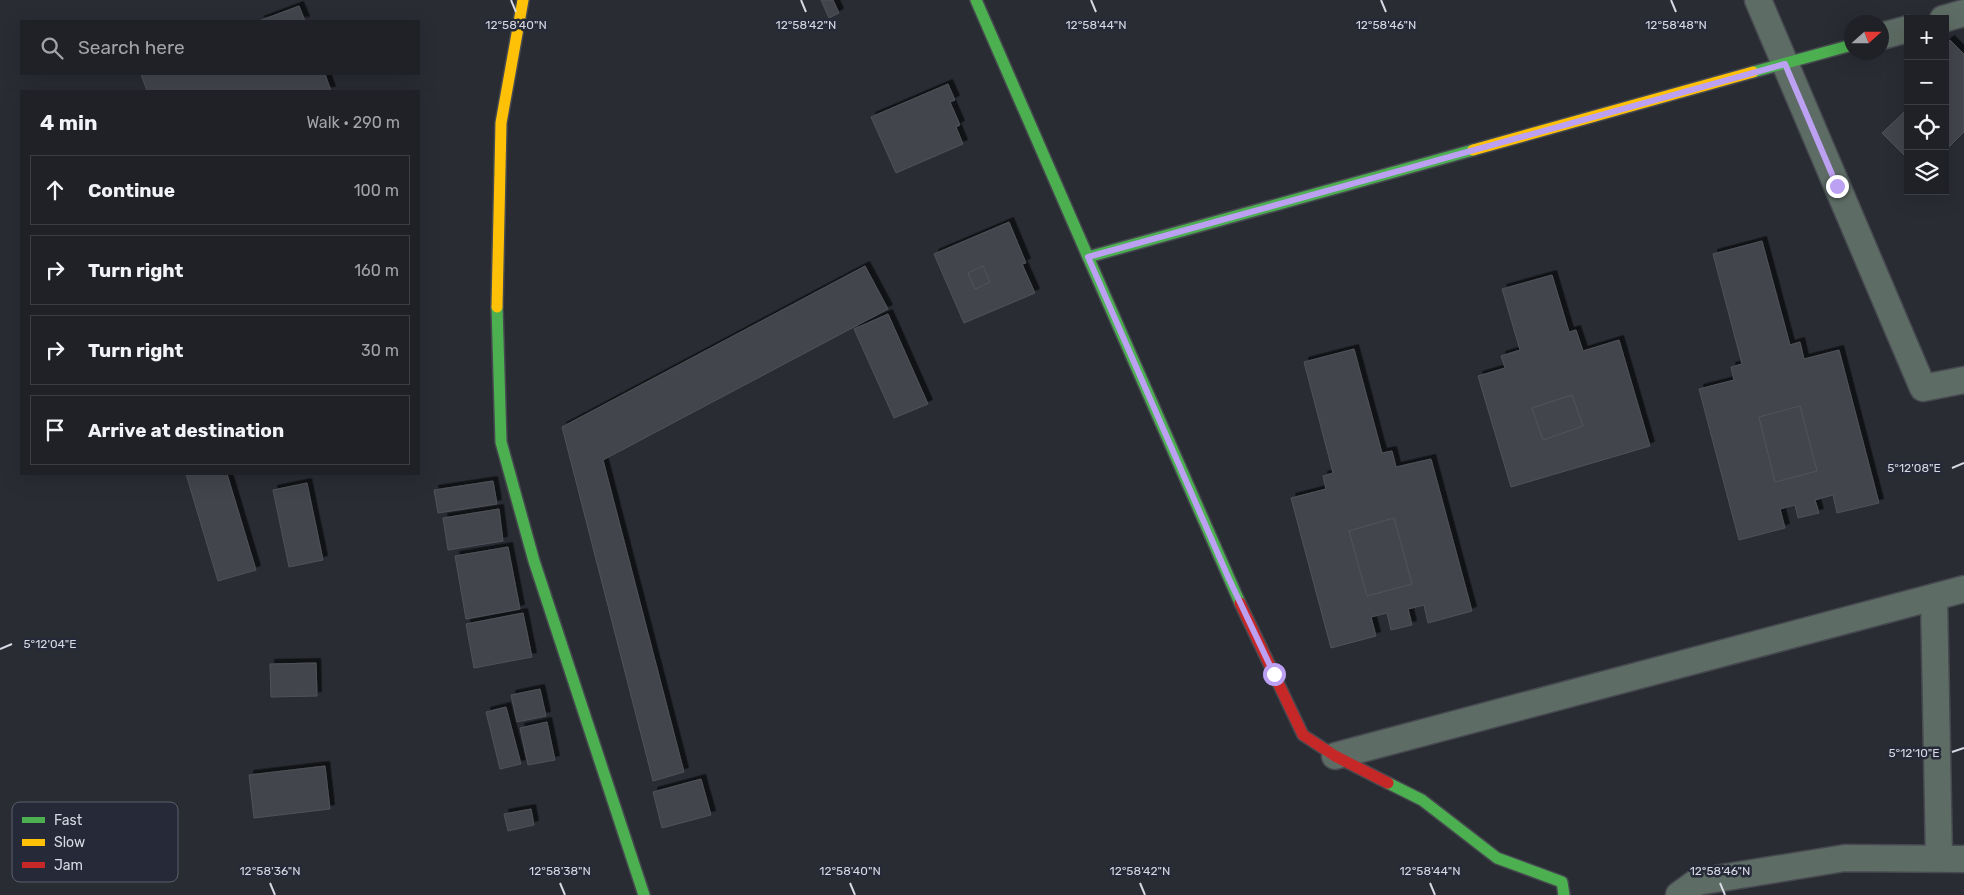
<!DOCTYPE html>
<meta charset="utf-8">
<style>
:root{--surface:#202127;--page:#2d2e33;--text:#f1f3f6;--muted:#a2a3a7;--line:#3d3e44}
body{margin:0;font-family:Rubik,sans-serif;background:var(--page);color:var(--text)}
.controls{position:absolute;right:15px;top:15px;display:grid;overflow:hidden;border-radius:0px;box-shadow:0 5px 20px #0002}
.controls button{width:45px;height:45px;display:grid;place-items:center;padding:0;border:0;border-bottom:1px solid var(--line);background:var(--surface);color:var(--text);font:25px sans-serif}
.compass{position:absolute;left:1844px;top:15px;width:45px;height:45px;border-radius:50%;background:var(--surface);box-shadow:0 5px 20px #0002;rotate:69deg}
.stop{position:absolute;width:15px;height:15px;margin:-11px;border:4px solid #bca0f2;border-radius:50%;background:#fff}
.stop.end{background:#bca0f2;border-color:#fff;box-shadow:0 1px 5px #0008}
.list{margin:0;padding:0;list-style:none}
h2{display:flex;justify-content:space-between;align-items:center;height:65px;margin:0;padding:0 20px;font-size:21px}
h2 small{font-size:16px;font-weight:400;color:var(--muted)}
.list li{display:grid;grid-template-columns:32px 1fr auto;gap:15px;align-items:center;box-sizing:border-box;height:70px;margin:0 10px 10px;padding:0 10px;border:1px solid var(--line);border-radius:0px}
.list b{display:block;font-size:19px;white-space:nowrap}
.list em{font-size:16px;font-style:normal;color:var(--muted)}
.icon{flex:none;width:28px;height:28px;fill:none;stroke:currentColor;stroke-width:2;stroke-linecap:round;stroke-linejoin:round}
.map{position:relative;flex:none;width:1964px;height:895px;overflow:hidden}
.search{position:absolute;background:var(--surface);box-shadow:0 5px 20px #0002;left:20px;top:20px;width:400px;height:55px;display:flex;align-items:center;gap:12px;box-sizing:border-box;padding:0 18px;border-radius:0px;color:var(--muted);font-size:19px}
.panel{position:absolute;background:var(--surface);box-shadow:0 5px 20px #0002;left:20px;top:90px;width:400px;height:385px;border-radius:0px}
.map>svg:first-child{display:block}
.building{fill:#43454b;stroke:#505259;fill-rule:evenodd;filter:url(#shadow)}
.lines{fill:none;stroke-linecap:round;stroke-linejoin:round}
.street-casing{stroke:#46494f;stroke-width:29}
.fast-casing{stroke:#46494f;stroke-width:14}
.slow-casing{stroke:#46494f;stroke-width:14}
.jam-casing{stroke:#46494f;stroke-width:14}
.street{stroke:#5d6c64;stroke-width:26}
.fast{stroke:#4caf50;stroke-width:11}
.slow{stroke:#ffc107;stroke-width:11}
.jam{stroke:#c62828;stroke-width:11}
.route{stroke:#bca0f2;stroke-width:6}
.ticks{fill:none;stroke:#d6d9e3;stroke-width:2}
.key{fill:#262a38;stroke:#5b5f6b;stroke-width:1}
.key-label{font-size:14px;fill:#d6d9e3}
.ticks-label{font-size:12px;text-anchor:middle;fill:#d6d9e3;stroke:#262a38;stroke-width:5;stroke-linejoin:round;paint-order:stroke}
</style>
<div class="map">
<svg width="1964" height="895" viewBox="0 0 1964 895">
<defs>
<filter id="shadow"><feDropShadow dx="4.5" dy="-4.5" stdDeviation="0" flood-color="#0009"/></filter>
</defs>
<rect width="100%" height="100%" fill="#2a2c34"/>
<g class="building">
<polygon points="821,0 833,0 839,13 829,18"/>
<polygon points="299,6 305,21 259,21"/>
<polygon points="1950,40 1964,54 1964,132 1945,151 1945,44"/>
<polygon points="141,74 325,74 331,91 147,91"/>
<polygon points="948,84 955,100 950,102 960,125 956,127 963,144 896,173 871,117"/>
<polygon points="1908,108 1908,159 1882,133"/>
<path d="M1009,222L1026,263L1022,264L1035,293L964,323L934,254ZM983,266L990,282L975,289L968,273Z"/>
<path d="M1762,241L1790,345L1800,342L1804,359L1839,350L1879,503L1837,513L1833,495L1815,500L1819,513L1798,518L1795,505L1780,509L1785,528L1739,540L1699,389L1734,380L1731,367L1742,364L1713,254ZM1800,406L1817,471L1775,482L1759,417Z"/>
<polygon points="865,266 888,309 603,460 684,772 653,781 562,427"/>
<polygon points="983,266 990,282 975,289 968,273"/>
<path d="M1552,275L1569,332L1576,330L1583,351L1619,340L1650,446L1511,487L1478,376L1505,368L1501,356L1520,350L1502,289ZM1572,395L1583,426L1543,440L1532,408Z"/>
<polygon points="888,314 928,404 894,418 854,329"/>
<path d="M1354,349L1382,453L1392,451L1396,467L1431,459L1472,611L1428,623L1424,605L1408,609L1412,625L1391,630L1387,613L1371,617L1376,636L1331,648L1291,498L1326,489L1323,476L1333,473L1304,362ZM1394,518L1412,584L1367,596L1349,531Z"/>
<polygon points="1572,395 1583,426 1543,440 1532,408"/>
<polygon points="1800,406 1817,471 1775,482 1759,417"/>
<polygon points="186,474 227,474 256,570 218,581"/>
<polygon points="493,481 497,504 438,513 434,490"/>
<polygon points="307,483 323,560 289,567 273,490"/>
<polygon points="499,509 503,541 448,550 443,518"/>
<polygon points="1394,518 1412,584 1367,596 1349,531"/>
<polygon points="508,547 520,609 466,619 455,556"/>
<polygon points="523,613 532,657 474,668 466,624"/>
<polygon points="316,663 317,696 271,697 270,664"/>
<polygon points="540,689 546,716 517,722 511,695"/>
<polygon points="506,707 521,764 500,769 486,712"/>
<polygon points="547,722 555,760 528,765 520,728"/>
<polygon points="325,766 330,809 254,818 249,775"/>
<polygon points="701,779 711,815 662,828 653,792"/>
<polygon points="531,809 534,825 508,831 504,814"/>
</g>
<g class="lines">
<g class="street-casing">
<g id="street">
<polyline points="1758,0 1923,388 1964,380"/>
<polyline points="1943,19 1964,13"/>
<polyline points="1882,36 1908,29"/>
<polyline points="1335,756 1934,597"/>
<polyline points="1939,858 1934,597 1964,589"/>
<polyline points="1679,895 1697,882 1845,858 1964,859"/>
</g>
</g>
<g class="fast-casing">
<g id="fast">
<polyline points="976,0 1088,257 1473,150"/>
<polyline points="1753,72 1852,45"/>
<polyline points="1088,257 1240,603"/>
<polyline points="497,307 501,442 534,561 644,895"/>
<polyline points="1388,783 1422,800 1497,858 1562,882 1564,895"/>
</g>
</g>
<g class="slow-casing">
<g id="slow">
<polyline points="1473,150 1753,72"/>
<polyline points="497,307 501,123 523,0"/>
</g>
</g>
<g class="jam-casing">
<polyline id="jam" points="1240,603 1303,735 1335,756 1388,783"/>
</g>
<use href="#street" class="street"/>
<use href="#fast" class="fast"/>
<use href="#slow" class="slow"/>
<use href="#jam" class="jam"/>
</g>
<g class="lines">
<polyline class="route" points="1274,674 1229,579 1088,257 1785,64 1837,186"/>
</g>
<path class="ticks" d="M511,0L516,12M801,0L806,12M1091,0L1096,12M1381,0L1386,12M1671,0L1676,12M1952,468L1964,463M0,649L12,644M1952,752L1964,748M270,883L275,895M560,883L565,895M850,883L855,895M1140,883L1145,895M1430,883L1435,895M1720,883L1725,895"/>
<rect x="12" y="802" width="166" height="80" rx="8" class="key"/>
<rect x="22" y="817" width="23" height="6" fill="#4caf50"/>
<rect x="22" y="839" width="23" height="7" fill="#ffc107"/>
<rect x="22" y="862" width="23" height="6" fill="#c62828"/>
<g class="key-label">
<text x="54" y="825">Fast</text>
<text x="54" y="847">Slow</text>
<text x="54" y="870">Jam</text>
</g>
<g class="ticks-label">
<text x="516" y="29">12°58'40"N</text>
<text x="806" y="29">12°58'42"N</text>
<text x="1096" y="29">12°58'44"N</text>
<text x="1386" y="29">12°58'46"N</text>
<text x="1676" y="29">12°58'48"N</text>
<text x="1914" y="472">5°12'08"E</text>
<text x="50" y="648">5°12'04"E</text>
<text x="1914" y="757">5°12'10"E</text>
<text x="270" y="875">12°58'36"N</text>
<text x="560" y="875">12°58'38"N</text>
<text x="850" y="875">12°58'40"N</text>
<text x="1140" y="875">12°58'42"N</text>
<text x="1430" y="875">12°58'44"N</text>
<text x="1720" y="875">12°58'46"N</text>
</g>
</svg>
<div class="controls">
<button>+</button>
<button>−</button>
<button><svg class="icon" aria-label="locate" viewBox="0 0 24 24"><circle cx="12" cy="12" r="6"/><path d="M12 2v4M12 18v4M2 12h4M18 12h4"/></svg></button>
<button><svg class="icon" aria-label="layers" viewBox="0 0 24 24"><path d="M12 4l9 5-9 5-9-5zM3 14l9 5 9-5"/></svg></button>
</div>
<svg class="compass" viewBox="-18 -18 36 36"><path d="M0-13l5 13h-10z" fill="#e53935"/><path d="M0 13l5-13h-10z" fill="#a2a3a7"/></svg>
<div class="stop" style="left:1274px;top:674px"></div>
<div class="stop end" style="left:1837px;top:186px"></div>
<div class="search"><svg class="icon" aria-label="search" viewBox="0 0 24 24"><circle cx="10" cy="10" r="6"/><path d="M15 15l6 6"/></svg>Search here</div>
<section class="panel">
<h2>4 min<small>Walk · 290 m</small></h2>
<ul class="list">
<li><svg class="icon" aria-label="ahead" viewBox="0 0 24 24"><path d="M12 20V5M6 11l6-6 6 6"/></svg><div><b>Continue</b></div><em>100 m</em></li>
<li><svg class="icon" aria-label="right" viewBox="0 0 24 24"><path d="M7 20v-9h11M14 6l5 5-5 5"/></svg><div><b>Turn right</b></div><em>160 m</em></li>
<li><svg class="icon" aria-label="right" viewBox="0 0 24 24"><path d="M7 20v-9h11M14 6l5 5-5 5"/></svg><div><b>Turn right</b></div><em>30 m</em></li>
<li><svg class="icon" aria-label="arrive" viewBox="0 0 24 24"><path d="M6 21V4h12l-3 4 3 4H6"/></svg><div><b>Arrive at destination</b></div></li>
</ul>
</section>
</div>
